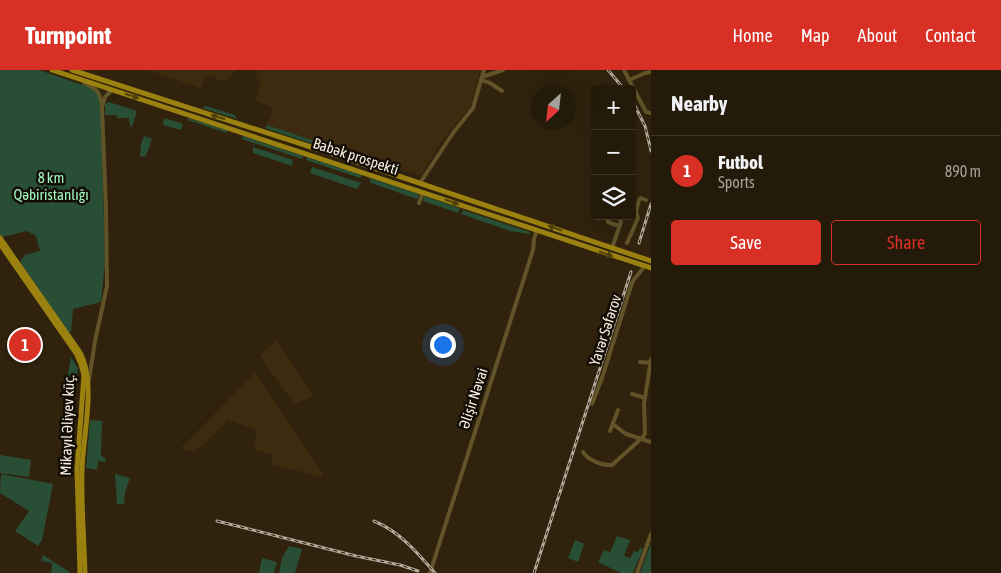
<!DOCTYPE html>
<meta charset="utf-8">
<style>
:root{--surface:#241a0a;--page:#302718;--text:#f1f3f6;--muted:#a3a19c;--line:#41382b;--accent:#d93025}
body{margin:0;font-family:"Asap Condensed",sans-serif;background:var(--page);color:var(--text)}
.controls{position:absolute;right:15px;top:15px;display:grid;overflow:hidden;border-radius:5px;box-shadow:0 5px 20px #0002}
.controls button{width:45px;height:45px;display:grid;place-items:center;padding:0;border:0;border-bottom:1px solid var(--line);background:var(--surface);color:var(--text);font:25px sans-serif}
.compass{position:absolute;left:531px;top:15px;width:45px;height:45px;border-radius:50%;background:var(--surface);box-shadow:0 5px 20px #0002;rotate:207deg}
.you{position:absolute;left:442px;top:274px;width:18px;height:18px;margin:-12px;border:4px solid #fff;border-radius:50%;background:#1a73e8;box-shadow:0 0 0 8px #1a73e833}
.badge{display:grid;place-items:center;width:32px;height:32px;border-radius:50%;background:var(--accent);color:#fff;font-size:16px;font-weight:700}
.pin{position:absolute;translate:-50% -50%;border:2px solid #fff;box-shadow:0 1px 5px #0006}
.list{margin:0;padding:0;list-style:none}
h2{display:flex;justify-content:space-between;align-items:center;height:65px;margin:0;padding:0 20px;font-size:21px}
h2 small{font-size:16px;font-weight:400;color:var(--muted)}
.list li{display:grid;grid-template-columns:32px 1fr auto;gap:15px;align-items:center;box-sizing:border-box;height:70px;padding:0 20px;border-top:1px solid var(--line)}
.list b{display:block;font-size:19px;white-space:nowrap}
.list p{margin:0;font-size:16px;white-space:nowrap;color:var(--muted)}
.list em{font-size:16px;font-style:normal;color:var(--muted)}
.actions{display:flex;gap:10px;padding:15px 20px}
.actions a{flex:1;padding:11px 0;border:1px solid var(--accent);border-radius:5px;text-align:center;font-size:18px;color:var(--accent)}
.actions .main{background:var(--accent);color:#fff}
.icon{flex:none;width:28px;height:28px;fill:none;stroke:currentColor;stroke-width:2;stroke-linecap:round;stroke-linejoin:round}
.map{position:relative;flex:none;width:651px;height:503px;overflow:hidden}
header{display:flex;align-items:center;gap:30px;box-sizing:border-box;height:70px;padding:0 25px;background:var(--accent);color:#fff}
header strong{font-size:24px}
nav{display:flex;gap:28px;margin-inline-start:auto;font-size:18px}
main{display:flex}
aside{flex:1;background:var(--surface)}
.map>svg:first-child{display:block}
.built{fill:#3d2b0f}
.green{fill:#294e36}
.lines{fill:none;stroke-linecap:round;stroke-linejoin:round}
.minor{stroke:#605428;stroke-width:4}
.major{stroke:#9b8110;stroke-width:5}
.rail-casing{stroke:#b5aa9a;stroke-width:3}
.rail{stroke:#130d05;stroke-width:1;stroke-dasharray:4;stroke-linecap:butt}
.oneway{fill:#50410a}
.labels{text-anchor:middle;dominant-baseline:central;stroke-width:5;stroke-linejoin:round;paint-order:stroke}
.street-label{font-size:15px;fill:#f8efe2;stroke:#130d05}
.park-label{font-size:15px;fill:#a1f6be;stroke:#130d05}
</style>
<header>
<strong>Turnpoint</strong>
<nav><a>Home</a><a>Map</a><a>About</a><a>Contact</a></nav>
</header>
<main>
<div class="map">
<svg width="651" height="503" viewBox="0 0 651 503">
<rect width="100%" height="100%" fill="#30220d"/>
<g class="built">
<polygon points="148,0 237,0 224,11 206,5 201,18"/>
<polygon points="258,0 481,0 470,37 442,71 421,106 267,55 273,38 255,31 261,12 255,7"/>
<polygon points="276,271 278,274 314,326 294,334 260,286"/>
<polygon points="255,303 324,406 322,407 271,394 273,385 253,379 257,361 228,350 195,382 180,379"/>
</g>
<g class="green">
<polygon points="0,0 39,0 94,19 98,23 101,35 105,193 101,232 73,239 71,262 68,262 20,192 25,185 40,181 36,166 27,161 2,167 0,164"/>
<polygon points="109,32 137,41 132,57 130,56 129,48 117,48 116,45 105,45 105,34"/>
<polygon points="206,36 235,45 237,49 202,38"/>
<polygon points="164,48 183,54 181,60 163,55"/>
<polygon points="188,48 227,60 227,63 188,50"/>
<polygon points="267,55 390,96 388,99 265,58"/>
<polygon points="144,66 152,69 146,86 140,87 141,74"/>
<polygon points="243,66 303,86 302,89 242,69"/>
<polygon points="253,77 293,90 292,96 253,83"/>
<polygon points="307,87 362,105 360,108 306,90"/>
<polygon points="312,97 361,113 357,119 310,103"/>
<polygon points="369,108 419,124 417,129 371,113"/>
<polygon points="424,126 460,138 458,143 423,131"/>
<polygon points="463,140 530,162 530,164 510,161 461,144"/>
<polygon points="20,259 34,261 33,271 35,271 34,281 15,278"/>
<polygon points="71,287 78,298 73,332 63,330"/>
<polygon points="90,350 102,351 101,386 106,388 105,392 98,391 97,400 86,398"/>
<polygon points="0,385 31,390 29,407 0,403"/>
<polygon points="1,404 53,414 42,470 38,476 15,461 29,441 0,423"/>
<polygon points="115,404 130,408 125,422 124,434 117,434"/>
<polygon points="617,466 630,470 624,486 630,488 634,481 638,482 640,478 643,479 633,503 621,503 598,492 604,480 610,482"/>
<polygon points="575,470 584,474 578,492 568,488"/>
<polygon points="651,473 651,503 640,503"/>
<polygon points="289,476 302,479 295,503 279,503 282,488"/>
<polygon points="43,485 71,503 51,503 52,493 41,491"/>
<polygon points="262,488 277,492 274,503 259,503"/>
</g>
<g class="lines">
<g class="minor">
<polyline points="624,0 646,42 651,43"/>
<polyline points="482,7 503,0"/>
<polyline points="481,10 490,13 502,21"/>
<polyline points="629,10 645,3 651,2"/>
<path d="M84,13C98,20 100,21 102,37L105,27L112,20"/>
<polyline points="420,113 453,63 473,38 484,0"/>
<polyline points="419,133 423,122"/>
<polyline points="607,146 608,152 619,156"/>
<polyline points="627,173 638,148 636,142 639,130 641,128 646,130"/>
<polyline points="612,178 621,152 619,148 614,146"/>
<polyline points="640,292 651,293"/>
<polyline points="89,310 95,271 107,216 106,139 102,37"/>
<polyline points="632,324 645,328"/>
<path d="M592,334L602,308L632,213C635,206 641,203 644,196"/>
<polyline points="614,355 626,364 651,372"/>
<polyline points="610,361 618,340"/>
<path d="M583,382C588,390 602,396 612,395L643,367L645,363L644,334L651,289"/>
<polyline points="430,503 533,180 534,169 537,160"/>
<polyline points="637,503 651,464"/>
</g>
<g class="major">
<polyline points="52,0 651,198"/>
<polyline points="72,0 342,87 651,191"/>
<path d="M0,168L79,281C97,311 83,365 82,399C81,433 84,468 85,503"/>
<polyline points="0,174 76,283 81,294 84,305 77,399 80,503"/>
</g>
<g class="rail-casing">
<g id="rail">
<polyline points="608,0 624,19"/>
<polyline points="632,30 645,56 651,81"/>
<polyline points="639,173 651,134"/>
<polyline points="217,451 356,486 400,495 418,501"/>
<path d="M374,451C400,462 417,482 435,503"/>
<polyline points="534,503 631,202"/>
</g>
</g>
<use href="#rail" class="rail"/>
</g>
<defs><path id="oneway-solid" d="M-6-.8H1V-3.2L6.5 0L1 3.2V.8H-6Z" transform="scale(1.25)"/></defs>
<g class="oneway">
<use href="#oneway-solid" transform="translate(132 26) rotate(18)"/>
<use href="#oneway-solid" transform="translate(218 47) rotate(-162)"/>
<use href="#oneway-solid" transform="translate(452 132) rotate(19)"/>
<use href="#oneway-solid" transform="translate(555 158) rotate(-161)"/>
<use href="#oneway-solid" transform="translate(606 184) rotate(19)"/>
</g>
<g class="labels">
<g class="street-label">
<text transform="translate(356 86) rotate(18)">Babək prospekti</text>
<text transform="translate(605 260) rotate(-72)">Yavər Səfərov</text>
<text transform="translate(473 328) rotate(-72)">Əlişir Nəvai</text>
<text transform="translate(67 355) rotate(-88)">Mikayıl Əliyev küç.</text>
</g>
<g class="park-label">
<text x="51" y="107">8 km<tspan x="51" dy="17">Qəbiristanlığı</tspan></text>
</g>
</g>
</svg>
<div class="controls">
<button>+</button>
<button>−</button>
<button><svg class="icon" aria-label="layers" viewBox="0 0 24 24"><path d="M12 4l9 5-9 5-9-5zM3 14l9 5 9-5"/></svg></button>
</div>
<svg class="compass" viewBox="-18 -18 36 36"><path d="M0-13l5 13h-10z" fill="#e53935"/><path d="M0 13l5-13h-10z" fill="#a3a19c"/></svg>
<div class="you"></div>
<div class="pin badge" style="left:25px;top:275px">1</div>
</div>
<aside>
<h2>Nearby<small></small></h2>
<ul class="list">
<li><span class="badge">1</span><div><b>Futbol</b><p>Sports</p></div><em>890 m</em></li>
</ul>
<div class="actions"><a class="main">Save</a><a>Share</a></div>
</aside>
</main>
